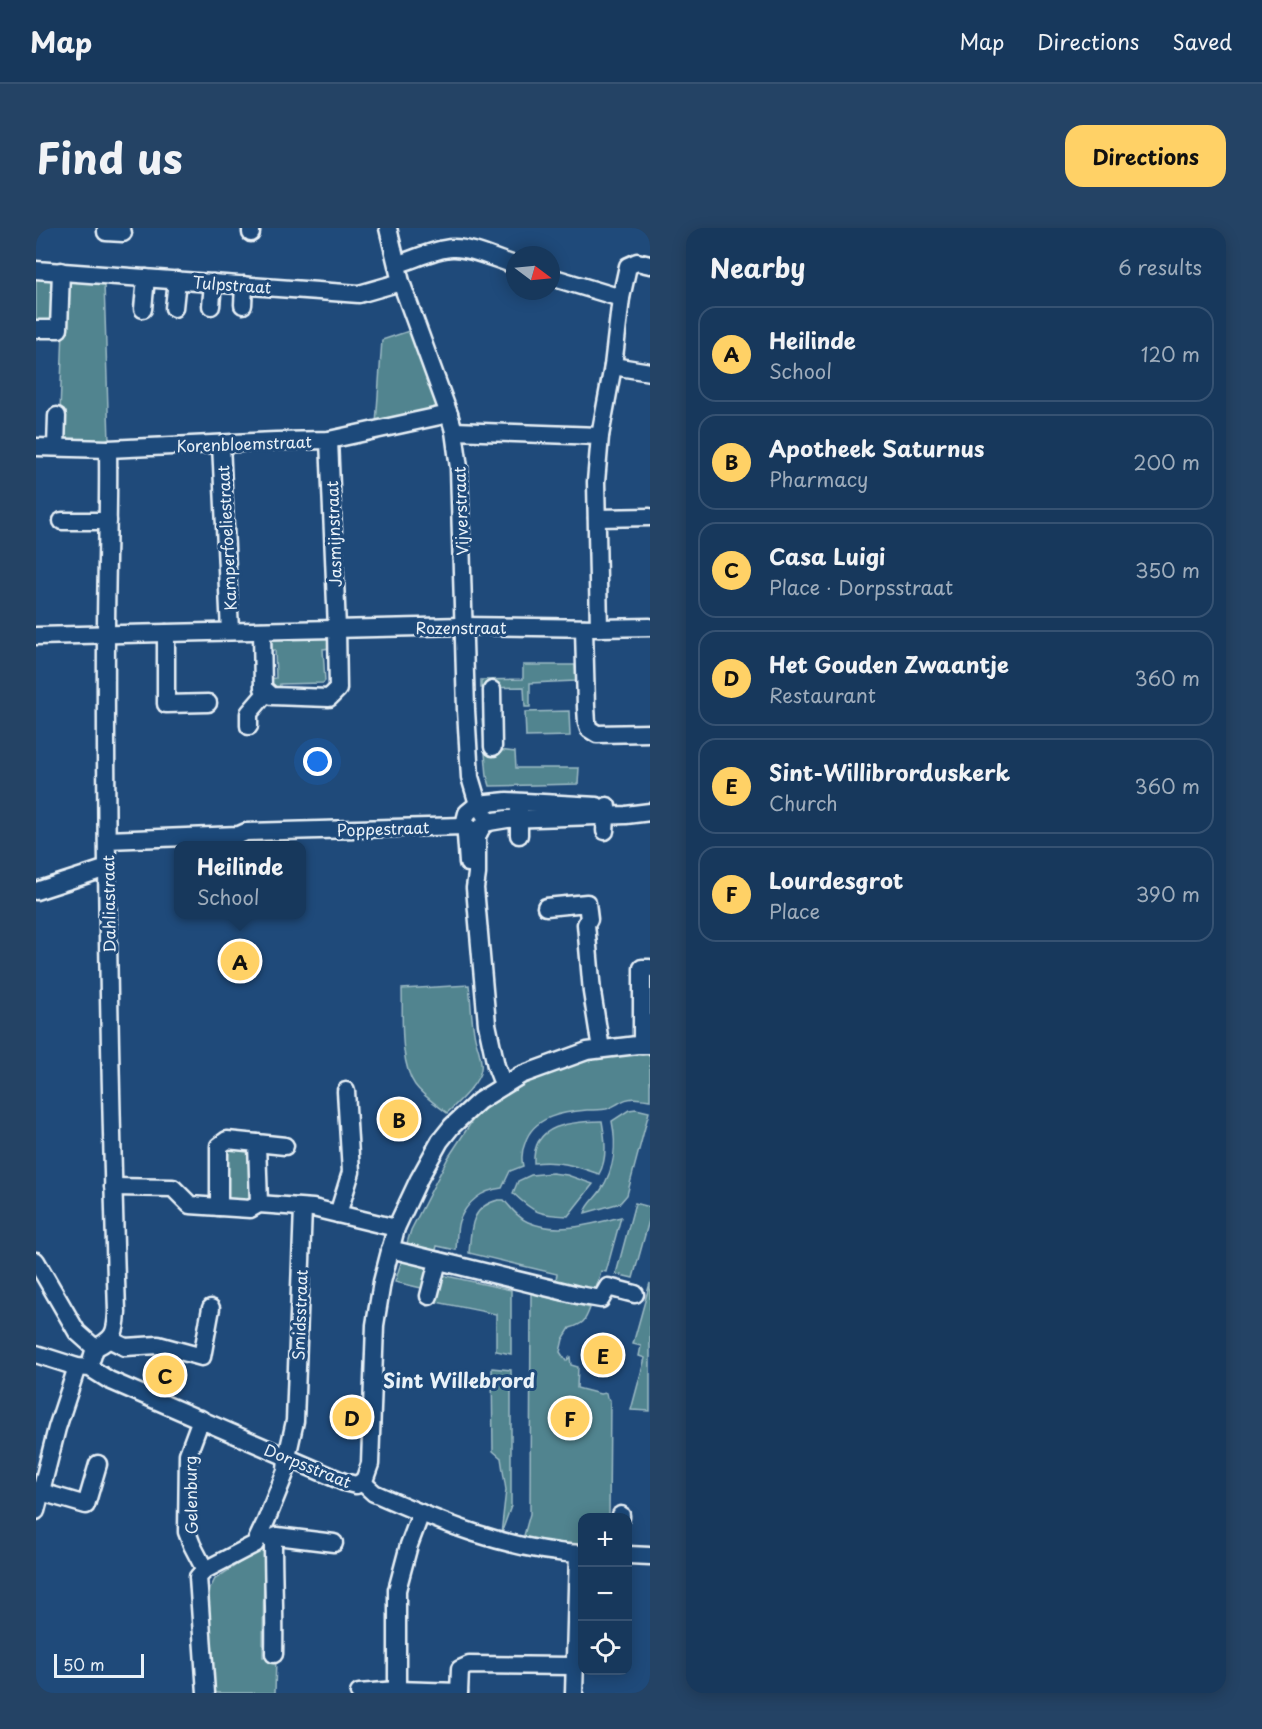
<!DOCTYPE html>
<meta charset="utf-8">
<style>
:root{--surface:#17385c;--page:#244365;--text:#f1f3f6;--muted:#9eacbb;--line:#365272;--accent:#ffd166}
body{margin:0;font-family:"Playpen Sans",sans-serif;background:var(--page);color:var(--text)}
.controls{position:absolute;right:18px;bottom:18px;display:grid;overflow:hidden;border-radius:12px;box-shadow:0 3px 15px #0003}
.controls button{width:54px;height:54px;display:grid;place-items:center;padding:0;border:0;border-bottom:2px solid var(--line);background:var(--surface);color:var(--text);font:30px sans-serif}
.compass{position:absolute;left:470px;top:18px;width:54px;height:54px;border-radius:50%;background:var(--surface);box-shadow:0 3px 15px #0003;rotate:106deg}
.scale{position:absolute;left:18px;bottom:15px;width:90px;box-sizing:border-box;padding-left:6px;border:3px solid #e8f1f8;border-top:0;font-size:16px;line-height:21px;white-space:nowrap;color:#e8f1f8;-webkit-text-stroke:4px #1f4a7a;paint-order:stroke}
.you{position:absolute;left:282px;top:534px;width:21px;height:21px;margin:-15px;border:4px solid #fff;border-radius:50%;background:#1a73e8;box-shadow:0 0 0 9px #1a73e833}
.badge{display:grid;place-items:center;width:39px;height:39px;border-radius:50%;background:var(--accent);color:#111;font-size:20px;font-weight:700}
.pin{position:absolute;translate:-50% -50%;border:3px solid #fff;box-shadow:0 2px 6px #0006}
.popup{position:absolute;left:138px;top:613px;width:132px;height:78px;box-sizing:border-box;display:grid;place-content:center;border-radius:12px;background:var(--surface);filter:drop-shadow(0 2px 4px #0005);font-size:20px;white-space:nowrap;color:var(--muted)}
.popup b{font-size:22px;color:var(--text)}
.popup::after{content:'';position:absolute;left:50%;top:100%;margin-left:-12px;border:12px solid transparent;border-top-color:var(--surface)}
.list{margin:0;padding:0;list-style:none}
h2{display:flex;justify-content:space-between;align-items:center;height:78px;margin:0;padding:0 24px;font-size:26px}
h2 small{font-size:20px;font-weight:400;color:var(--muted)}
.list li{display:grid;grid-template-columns:39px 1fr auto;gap:18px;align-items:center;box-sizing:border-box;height:96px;margin:0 12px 12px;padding:0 12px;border:2px solid var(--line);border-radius:18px}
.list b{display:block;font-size:22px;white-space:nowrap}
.list p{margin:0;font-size:20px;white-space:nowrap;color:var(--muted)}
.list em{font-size:20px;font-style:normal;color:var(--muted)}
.icon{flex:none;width:33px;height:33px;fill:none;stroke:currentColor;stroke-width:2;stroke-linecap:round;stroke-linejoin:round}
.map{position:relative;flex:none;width:614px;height:1465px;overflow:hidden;border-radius:18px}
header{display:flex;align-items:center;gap:36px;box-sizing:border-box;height:84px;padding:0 30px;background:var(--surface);border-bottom:2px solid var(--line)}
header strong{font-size:28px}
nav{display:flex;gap:33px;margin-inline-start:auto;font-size:21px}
.intro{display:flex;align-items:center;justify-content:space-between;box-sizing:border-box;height:144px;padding:0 36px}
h1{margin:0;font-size:42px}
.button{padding:15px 27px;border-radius:18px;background:var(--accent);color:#111;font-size:21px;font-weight:700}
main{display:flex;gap:36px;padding:0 36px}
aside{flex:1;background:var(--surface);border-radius:18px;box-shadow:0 3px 15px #0003}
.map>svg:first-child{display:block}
.green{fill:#51848f;stroke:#9cbac4;stroke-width:1.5}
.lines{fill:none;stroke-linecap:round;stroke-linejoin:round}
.minor-casing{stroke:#e8f1f8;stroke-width:21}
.minor{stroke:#1f4a7a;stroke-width:16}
.labels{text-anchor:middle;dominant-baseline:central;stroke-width:6;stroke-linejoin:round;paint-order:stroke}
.street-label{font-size:16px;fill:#e8f1f8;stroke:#1f4a7a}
.quarter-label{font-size:20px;font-weight:bold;fill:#e8f1f8;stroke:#1f4a7a}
</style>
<header>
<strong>Map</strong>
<nav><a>Map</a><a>Directions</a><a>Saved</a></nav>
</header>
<div class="intro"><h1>Find us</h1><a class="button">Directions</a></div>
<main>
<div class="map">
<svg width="614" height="1465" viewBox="0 0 614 1465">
<rect width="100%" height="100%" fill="#1f4a7a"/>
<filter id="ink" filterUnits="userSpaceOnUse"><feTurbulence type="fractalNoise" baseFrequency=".0167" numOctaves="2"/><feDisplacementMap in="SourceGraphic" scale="12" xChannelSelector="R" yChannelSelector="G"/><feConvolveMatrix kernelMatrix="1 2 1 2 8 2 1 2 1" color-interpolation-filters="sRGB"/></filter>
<g filter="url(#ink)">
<g class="green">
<polygon points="0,51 68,55 73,214 23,213 27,100 0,99"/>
<polygon points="379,101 407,177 340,196 346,112"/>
<polygon points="290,409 295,411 295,420 287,421 289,453 287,455 244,456 243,464 240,464 230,451 240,450 239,422 229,422 233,410"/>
<polygon points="487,437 539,437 540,453 494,455 494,479 489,479 488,459 445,460 445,452 487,451"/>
<polygon points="533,483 534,508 490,509 489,484"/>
<polygon points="446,491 453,491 463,522 479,524 480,540 543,540 542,556 454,558 451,548"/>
<path d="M433,757C435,773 435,789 438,804C439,815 447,829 445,841C443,856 422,874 411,885C401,877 387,868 379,857C363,834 367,789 366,761Z"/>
<path d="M614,822V872C602,870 593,868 583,875C579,877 575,880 570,881C564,882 558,882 551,882C528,884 497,888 489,915C486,922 485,930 487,938L474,943L466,960C446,962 431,974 423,993C420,1002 421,1013 420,1022L401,1018L390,1061L359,1054L375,1002L412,930L440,887L476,860L534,832Z"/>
<path d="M600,881L613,884L591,967L584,975L549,985C551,976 560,970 565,962C579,940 581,918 576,893L593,882Z"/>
<path d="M566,893C569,910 572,930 563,946C539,938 523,932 498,935C496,895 536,894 566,893Z"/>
<polygon points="194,919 214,922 218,967 212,976 190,972 189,924"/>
<path d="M516,945L531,947L557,956L532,988C503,987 498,985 477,965L482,953L495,947Z"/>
<path d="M462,972H468C475,980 482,990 492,994C522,1007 555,996 585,989L570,1044L565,1043L559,1064L519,1056L521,1046L433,1025C435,1001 434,979 462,972Z"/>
<polygon points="599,975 614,979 614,989 597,1050 580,1046"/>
<polygon points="406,1047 475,1062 475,1126 460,1123 460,1086 400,1074"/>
<polygon points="614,1055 614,1183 595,1182 609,1130 603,1128 605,1118 597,1116"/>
<path d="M495,1065L554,1080C549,1093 548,1096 534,1100L527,1111L524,1124L530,1133L534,1129L535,1137L542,1139L541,1160L564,1166L570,1165L571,1170L574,1172L573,1289L546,1290V1317L487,1311L494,1286Z"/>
<polygon points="456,1140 475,1142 475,1278 465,1306 470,1262 465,1230 457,1223"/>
<polygon points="225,1317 228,1323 227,1429 240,1429 239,1465 175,1465 172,1374 174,1361 179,1351 214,1328"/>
</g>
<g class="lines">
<g class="minor-casing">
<g id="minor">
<polyline points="70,0 70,4 87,5"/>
<polyline points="215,0 215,5"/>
<polyline points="352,0 365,54 413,186 418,203 423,240 430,482 434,549 442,576 453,594"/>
<path d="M362,36C379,31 398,21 416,20C435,19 461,32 479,37"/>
<polyline points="0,42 323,66 365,54"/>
<polyline points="515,49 585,70"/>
<polyline points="207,77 208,57"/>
<polyline points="175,78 177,55"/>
<polyline points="138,80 141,52"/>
<polyline points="107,81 110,50"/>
<polyline points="0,101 23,101 25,43"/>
<polyline points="577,138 614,144"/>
<polyline points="418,203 564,208"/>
<polyline points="185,216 194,403"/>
<polyline points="0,219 72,221 240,213 293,212 413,186"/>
<polyline points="20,219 21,188"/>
<polyline points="561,290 614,289"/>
<polyline points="26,293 72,293"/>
<polyline points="548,400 550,479 551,495 553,501 561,506 614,505"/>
<polyline points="563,400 560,254 564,208 577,138 585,70 592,38 601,34 614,37"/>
<polyline points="226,403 227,460 236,468 293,470 302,461 301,400 293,212"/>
<polyline points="130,405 130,476 172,475"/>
<polyline points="0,408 427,398 563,400 614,399"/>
<polyline points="456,462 457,519"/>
<polyline points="213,498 213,485 231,464"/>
<polyline points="569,603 571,578"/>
<polyline points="483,607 483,581"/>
<polyline points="71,612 203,607 210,604 428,598 443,604"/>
<polyline points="432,635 429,593 431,585 442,576 471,573 561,578"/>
<polyline points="0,663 71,640"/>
<polyline points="510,679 551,675 553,691 550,696 556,764 565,821"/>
<polyline points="606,817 606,740 614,740"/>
<polyline points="467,856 460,838 451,796 439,660 441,646 441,610 443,604 448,596 453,594 471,591 590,587 614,584"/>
<polyline points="221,915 249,918"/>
<polyline points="77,959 137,960 154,977 214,981 223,976 277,980 360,1000"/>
<polyline points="183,979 183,918 191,912 221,915 223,976"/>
<polyline points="302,986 315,944 310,863"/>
<polyline points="354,1021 542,1067 565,1071 572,1059 599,1066"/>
<polyline points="0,1033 41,1104 59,1120 56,1130"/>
<polyline points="393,1068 402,1033"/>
<polyline points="75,1112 89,1119 122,1117 166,1129 175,1080"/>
<path d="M59,1120C78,1111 80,1105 81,1084C74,858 69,633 70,407C70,345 73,283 72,221"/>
<polyline points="0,1126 41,1139 54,1140 73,1152 308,1254 320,1257 326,1254"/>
<polyline points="165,1191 152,1226 151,1304 156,1317 169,1342"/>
<polyline points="326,1254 329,1250 334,1236 339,1097 346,1054 360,1000 383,951 404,913 416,898 443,873 485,847 551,823 601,817 614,817"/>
<path d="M326,1254L338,1265C404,1294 473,1323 546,1326"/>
<polyline points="5,1264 50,1277 62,1236"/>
<polyline points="0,1283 21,1200 41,1139"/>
<polyline points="585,1290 585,1287"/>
<path d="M225,1304L237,1313C237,1351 239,1388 238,1426"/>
<polyline points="235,1311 241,1308 298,1315"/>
<polyline points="592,1327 614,1328"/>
<polyline points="361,1462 361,1362 373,1317 385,1285"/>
<polyline points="170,1465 162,1349 169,1342 219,1316 230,1293 250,1243 251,1229 259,1193 267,980"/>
<polyline points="323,1465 361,1462 423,1464"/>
<polyline points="423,1465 424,1441 433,1437 538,1438"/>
<polyline points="538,1465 542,1326"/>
</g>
</g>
<use href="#minor" class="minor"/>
</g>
</g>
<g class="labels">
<g class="street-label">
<text transform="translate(196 56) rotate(4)">Tulpstraat</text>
<text transform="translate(208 215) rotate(-2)">Korenbloemstraat</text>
<text transform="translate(424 283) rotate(-92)">Vijverstraat</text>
<text transform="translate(297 306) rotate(-92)">Jasmijnstraat</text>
<text transform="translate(190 310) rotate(-93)">Kamperfoeliestraat</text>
<text x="425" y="399">Rozenstraat</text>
<text transform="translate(347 600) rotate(-2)">Poppestraat</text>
<text transform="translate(72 676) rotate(-91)">Dahliastraat</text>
<text transform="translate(263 1087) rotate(-88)">Smidsstraat</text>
<text transform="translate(272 1237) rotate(22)">Dorpsstraat</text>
<text transform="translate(154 1267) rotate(-91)">Gelenburg</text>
</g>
<g class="quarter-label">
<text x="423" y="1152">Sint Willebrord</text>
</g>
</g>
</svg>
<div class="controls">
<button>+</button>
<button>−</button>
<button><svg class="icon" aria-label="locate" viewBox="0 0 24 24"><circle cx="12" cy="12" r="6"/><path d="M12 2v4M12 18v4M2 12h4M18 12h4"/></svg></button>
</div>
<svg class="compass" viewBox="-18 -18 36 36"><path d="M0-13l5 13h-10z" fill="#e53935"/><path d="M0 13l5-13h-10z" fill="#9eacbb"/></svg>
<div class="scale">50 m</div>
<div class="you"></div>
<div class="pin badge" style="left:204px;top:733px">A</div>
<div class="popup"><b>Heilinde</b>School</div>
<div class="pin badge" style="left:363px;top:891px">B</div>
<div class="pin badge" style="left:129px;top:1147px">C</div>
<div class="pin badge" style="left:316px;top:1189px">D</div>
<div class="pin badge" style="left:567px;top:1127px">E</div>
<div class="pin badge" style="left:534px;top:1190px">F</div>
</div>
<aside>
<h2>Nearby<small>6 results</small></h2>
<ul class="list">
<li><span class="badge">A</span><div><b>Heilinde</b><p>School</p></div><em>120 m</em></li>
<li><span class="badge">B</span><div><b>Apotheek Saturnus</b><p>Pharmacy</p></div><em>200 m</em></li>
<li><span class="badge">C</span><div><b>Casa Luigi</b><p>Place · Dorpsstraat</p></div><em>350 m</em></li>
<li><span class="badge">D</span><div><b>Het Gouden Zwaantje</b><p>Restaurant</p></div><em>360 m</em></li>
<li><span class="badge">E</span><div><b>Sint-Willibrorduskerk</b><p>Church</p></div><em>360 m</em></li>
<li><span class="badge">F</span><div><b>Lourdesgrot</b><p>Place</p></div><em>390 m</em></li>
</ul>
</aside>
</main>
